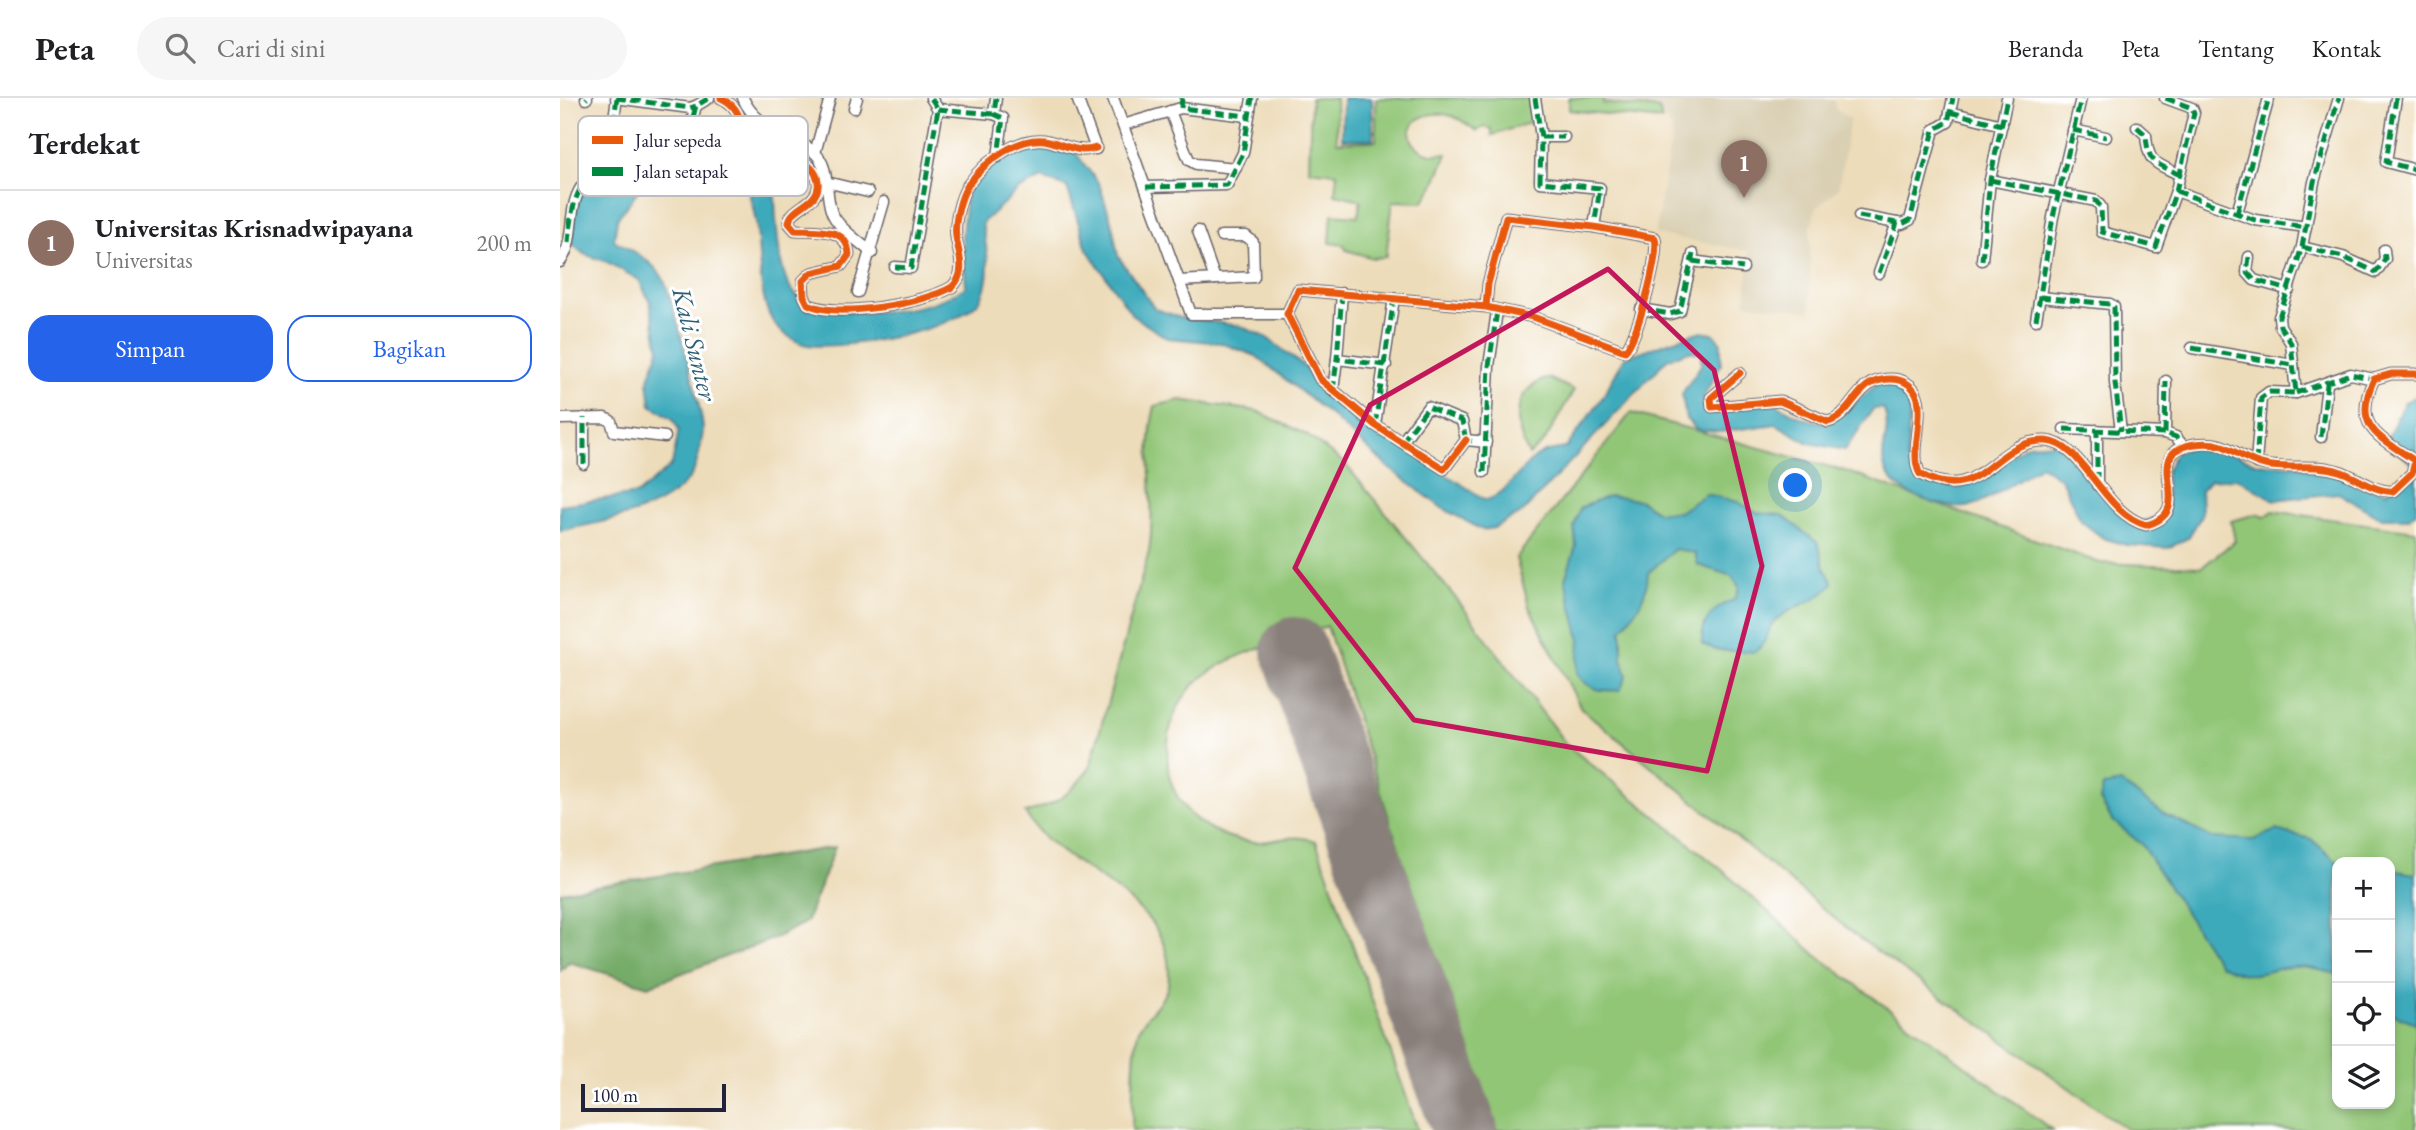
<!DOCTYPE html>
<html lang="id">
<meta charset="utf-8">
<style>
:root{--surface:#fff;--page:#f6f6f6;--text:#202124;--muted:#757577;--line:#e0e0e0;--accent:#2563eb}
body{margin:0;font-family:"EB Garamond",serif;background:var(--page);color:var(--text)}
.controls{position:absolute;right:21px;bottom:21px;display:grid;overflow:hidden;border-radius:14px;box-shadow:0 4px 10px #0003}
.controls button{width:63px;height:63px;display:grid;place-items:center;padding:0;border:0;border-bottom:2px solid var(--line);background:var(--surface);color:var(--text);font:35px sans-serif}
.scale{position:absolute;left:21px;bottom:18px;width:145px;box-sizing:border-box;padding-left:7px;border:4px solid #22223b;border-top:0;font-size:19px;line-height:24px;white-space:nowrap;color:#22223b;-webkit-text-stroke:5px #fff;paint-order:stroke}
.you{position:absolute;left:1236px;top:388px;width:24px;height:24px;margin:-18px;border:5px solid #fff;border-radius:50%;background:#1a73e8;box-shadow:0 0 0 10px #1a73e833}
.badge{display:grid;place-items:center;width:46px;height:46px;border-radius:50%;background:var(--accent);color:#fff;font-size:23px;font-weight:700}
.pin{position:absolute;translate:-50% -58px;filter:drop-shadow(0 2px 4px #0008)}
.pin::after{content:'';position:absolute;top:37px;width:24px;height:21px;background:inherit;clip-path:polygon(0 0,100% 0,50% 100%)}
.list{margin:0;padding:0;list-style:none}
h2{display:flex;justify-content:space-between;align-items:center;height:91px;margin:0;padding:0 28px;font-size:30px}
h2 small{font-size:23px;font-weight:400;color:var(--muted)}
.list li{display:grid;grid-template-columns:46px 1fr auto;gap:21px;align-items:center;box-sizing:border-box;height:105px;padding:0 28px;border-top:2px solid var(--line)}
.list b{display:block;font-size:26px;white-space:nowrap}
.list p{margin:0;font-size:23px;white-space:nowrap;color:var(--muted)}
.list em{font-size:23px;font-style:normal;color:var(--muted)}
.actions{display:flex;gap:14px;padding:21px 28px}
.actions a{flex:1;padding:16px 0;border:2px solid var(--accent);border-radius:21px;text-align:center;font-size:24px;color:var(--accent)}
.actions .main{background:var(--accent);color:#fff}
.icon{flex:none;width:38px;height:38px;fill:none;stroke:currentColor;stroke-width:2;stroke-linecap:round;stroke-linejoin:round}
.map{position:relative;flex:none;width:1856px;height:1032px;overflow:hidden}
header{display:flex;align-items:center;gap:42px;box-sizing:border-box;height:98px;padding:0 35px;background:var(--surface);border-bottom:2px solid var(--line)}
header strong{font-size:33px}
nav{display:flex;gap:38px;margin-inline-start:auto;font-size:24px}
.search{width:490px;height:63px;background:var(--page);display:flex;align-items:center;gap:18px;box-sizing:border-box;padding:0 24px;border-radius:38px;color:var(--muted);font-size:26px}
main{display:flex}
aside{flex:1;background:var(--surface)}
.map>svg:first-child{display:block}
.built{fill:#d9cfb2}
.green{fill:#92c677;stroke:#5a7459;stroke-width:2;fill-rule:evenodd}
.forest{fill:#75ab68;stroke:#4c6652;stroke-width:2}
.water{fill:#3daabc;stroke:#30667c;stroke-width:2}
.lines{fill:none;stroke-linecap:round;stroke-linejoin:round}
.runway{stroke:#887f7a;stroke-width:66}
.minor-casing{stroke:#696367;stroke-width:13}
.minor{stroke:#fff;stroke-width:10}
.quiet{stroke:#00873e;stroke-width:5;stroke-dasharray:10 5;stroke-linecap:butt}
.cycleway-casing{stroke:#fff;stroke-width:11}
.cycleway{stroke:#e8590c;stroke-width:7}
.marked{fill:none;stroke:#c2185b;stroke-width:5;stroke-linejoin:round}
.labels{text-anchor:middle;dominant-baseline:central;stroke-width:6;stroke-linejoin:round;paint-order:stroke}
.water-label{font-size:26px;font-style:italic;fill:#2e5f75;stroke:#fff}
.key{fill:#fff;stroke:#bdbdc4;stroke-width:2}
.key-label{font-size:19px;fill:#22223b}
</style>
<header>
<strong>Peta</strong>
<div class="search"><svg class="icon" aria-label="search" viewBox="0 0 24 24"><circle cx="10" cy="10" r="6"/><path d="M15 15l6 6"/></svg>Cari di sini</div>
<nav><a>Beranda</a><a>Peta</a><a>Tentang</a><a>Kontak</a></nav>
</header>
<main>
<aside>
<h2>Terdekat<small></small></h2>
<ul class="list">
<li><span class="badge" style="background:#8d6e63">1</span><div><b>Universitas Krisnadwipayana</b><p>Universitas</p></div><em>200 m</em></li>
</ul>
<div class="actions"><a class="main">Simpan</a><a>Bagikan</a></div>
</aside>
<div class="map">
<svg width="1856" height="1032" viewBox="0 0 1856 1032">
<rect width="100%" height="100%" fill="#fff"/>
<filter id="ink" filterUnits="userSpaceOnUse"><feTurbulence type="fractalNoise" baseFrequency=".0143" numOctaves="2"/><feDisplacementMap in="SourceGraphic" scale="14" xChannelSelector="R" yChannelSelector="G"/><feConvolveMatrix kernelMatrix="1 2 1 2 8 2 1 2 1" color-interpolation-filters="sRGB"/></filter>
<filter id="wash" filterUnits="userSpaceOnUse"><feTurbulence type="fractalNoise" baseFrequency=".00686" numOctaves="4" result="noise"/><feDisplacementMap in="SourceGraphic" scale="28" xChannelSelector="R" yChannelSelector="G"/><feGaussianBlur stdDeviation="1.57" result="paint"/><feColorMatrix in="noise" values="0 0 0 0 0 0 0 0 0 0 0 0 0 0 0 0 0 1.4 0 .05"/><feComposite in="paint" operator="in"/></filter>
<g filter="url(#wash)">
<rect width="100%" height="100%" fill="#eddcba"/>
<polygon class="built" points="1039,0 1275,0 1275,11 1290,21 1278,91 1256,110 1250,131 1250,213 1186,205 1189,153 1095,136 1113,32 1100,13 1039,8"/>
<g class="green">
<path d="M751,0H776L777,44L816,43V0H973L975,23L932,37V31L924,29L917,33C909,28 901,21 892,18C849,6 835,47 871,56C877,57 881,54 887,56L873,89L863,104L833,103L826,159L813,160L786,152L784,147L770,145L772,116L798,118L801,102L775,96L777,75L749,72Z"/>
<polygon points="1009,0 1044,0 1043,5 1099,11 1102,22 1009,12"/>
<path d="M988,280L1014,292L984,344L969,357C953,327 951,292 988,280Z"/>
<path d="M620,302L697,313L747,337L785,366L899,504L1006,646L1162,772L1256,857L1492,1032H930L767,528C690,555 600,566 608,668C609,692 627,718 647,729C667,740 687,747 709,743C728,740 737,737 756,743L858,1032H572C573,1009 572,949 579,931C587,915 605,903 608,887C619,811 531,782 485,740C477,733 471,723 465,715C499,705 510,697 530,669L589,453C597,402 582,360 595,308Z"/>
<path d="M1071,315L1285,373L1540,465L1642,469L1675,443L1671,423L1697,416L1705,419L1713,413L1856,433V1032H1568L1296,838L1021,610L969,509L956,460ZM1777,764H1830V1006H1777Z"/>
</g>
<polygon class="forest" points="275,749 246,824 215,840 88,888 9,864 0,873 0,794"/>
<g class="water">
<polygon points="783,0 812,0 813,41 782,41"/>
<path d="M159,27C181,41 203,58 212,84C216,95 215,109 216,121C222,191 226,214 305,214C342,214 374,209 406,189L402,137L407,90L452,51L484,44L515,54L539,86L552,125L558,158L595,211L620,219L680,228L706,239L740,265L779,303L829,340L926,402C950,396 961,364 985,354C991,352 1000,351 1006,350L1042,300L1065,259L1138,234L1153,235L1161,245V266L1143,300L1148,313L1213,304L1242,320L1268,326L1322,283L1344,292L1350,309L1347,361L1357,382L1401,390L1467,347L1496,345L1577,425L1607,417L1606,374L1616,354L1645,346L1696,365L1756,369L1826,394L1855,369L1826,343L1844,305L1856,298V414L1849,420H1821L1778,395L1714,402L1677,380L1650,382L1641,392L1642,417L1628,440L1608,450L1566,447L1543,440L1521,423L1501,381L1481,367C1466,376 1421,408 1406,409C1381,411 1331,395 1324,368C1319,348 1333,333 1323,310L1313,311L1285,352L1249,345L1216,326L1160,334L1137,332L1126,321L1122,296L1141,267V255L1129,253L1107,261L963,414L934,430L922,432L882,410L829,370L774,320L696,258L661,245L607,240L573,218L527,151L507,89L482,80L458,92L422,125C426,148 433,175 422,198C405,233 283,252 247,247C239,246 226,237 220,232C196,211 201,154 196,124C193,107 188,90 181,73L157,58L129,57L80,90L57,121L54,142C71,152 88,160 101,177C109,187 143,316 143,332C142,343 137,369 131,378C103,416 43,423 0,433V407L78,396L112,367L119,332L113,321L91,307L88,284L99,251L90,204L79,182L45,163L24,156L10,144C10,64 61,74 115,46C131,38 141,31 159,27Z"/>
<path d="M1146,396L1178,404L1197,415L1222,417L1258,445L1265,471L1273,485C1260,504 1234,506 1216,522C1207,530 1209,543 1195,554C1171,551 1165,557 1142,546C1141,522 1153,510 1175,501L1179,489L1172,478L1138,467L1135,455L1115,451L1088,475C1087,499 1077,512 1062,531V560L1067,578L1060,592C1041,594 1029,592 1017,576L1020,542L1005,481L1016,448L1014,429L1020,410L1049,398L1079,402L1098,414H1119Z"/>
<path d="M1561,685L1604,716L1652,740L1693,742L1716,732L1751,741L1776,763L1786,764H1777V876C1763,873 1748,868 1733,869C1699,871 1696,886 1659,866L1581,746L1552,722L1540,702L1543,688Z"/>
<polygon points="1830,772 1856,776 1856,925 1830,915"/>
</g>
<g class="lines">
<polyline class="runway" points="734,552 905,1032"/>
</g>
</g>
<g filter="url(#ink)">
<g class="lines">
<g class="minor-casing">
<g id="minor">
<polyline points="56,0 130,10 136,8"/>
<polyline points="57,0 53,27 68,59"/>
<path d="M161,0C184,10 177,30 194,39C213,50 262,62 258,89C256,107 230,109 229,125L235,132C256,133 288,128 289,157L281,168L251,175L243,183L244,198L248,206C275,221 366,205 392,189C407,175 399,157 396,139C394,125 400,99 408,87C424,64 460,36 489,43C505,47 520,56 536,50"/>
<path d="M183,0C196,32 232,34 255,55C270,69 265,94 271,112C276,129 299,143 312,155"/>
<polyline points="436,0 434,16 443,20 438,59"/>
<polyline points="517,0 536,51"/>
<polyline points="553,0 631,216 727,216"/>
<polyline points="975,0 981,39 980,84 1040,90 1034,129"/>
<polyline points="1836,0 1826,64 1856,72"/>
<polyline points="26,1 27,0"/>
<polyline points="294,10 297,0"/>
<polyline points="378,11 434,16"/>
<polyline points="610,13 629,62 636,66 676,70"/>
<polyline points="1390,14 1442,27"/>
<polyline points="563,27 621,10 687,18"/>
<path d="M1577,29L1586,37C1588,65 1594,64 1618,76"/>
<polyline points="1513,32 1546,39"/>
<polyline points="981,39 1004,39"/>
<polyline points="255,55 270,0"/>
<polyline points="1430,82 1536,103 1541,109 1542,134 1596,149 1616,93 1634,15 1632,10 1605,0"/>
<polyline points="266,84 308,94"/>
<polyline points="586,89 667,87 683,55 692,0"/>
<polyline points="1616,93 1695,122 1746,129"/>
<polyline points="1677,115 1709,0"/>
<polyline points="1299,118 1342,126 1350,122 1374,32 1388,24 1393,0"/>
<polyline points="638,133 655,181"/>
<polyline points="1742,149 1783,159 1816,174 1825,161 1824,152"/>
<polyline points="1689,159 1687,174 1694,182 1729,192"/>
<polyline points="1422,162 1430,82 1447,0"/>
<polyline points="1132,163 1183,170"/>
<path d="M0,164C18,141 4,107 26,83C49,58 118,54 130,28C133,22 134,14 136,8L149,0"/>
<polyline points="335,169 351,170 378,11 371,0"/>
<polyline points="1319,175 1337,125"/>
<polyline points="619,183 694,179 693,144 686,138 661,138"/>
<polyline points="298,194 324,104"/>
<polyline points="782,195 777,261 826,267"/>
<polyline points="1480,199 1550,206 1554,209 1555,285 1561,333"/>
<polyline points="1081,211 1110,216 1120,213 1133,156"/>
<polyline points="1476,222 1493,119 1521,0"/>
<polyline points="1632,250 1733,267"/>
<path d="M1180,275L1151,300L1152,309L1220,303L1268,324C1288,319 1295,293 1312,285C1320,281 1332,280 1339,282C1379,293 1345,351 1360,376C1422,410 1433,340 1486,343C1524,345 1543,416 1586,427C1642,413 1575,354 1635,346C1670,341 1676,361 1705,367C1729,372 1755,365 1779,373C1796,378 1816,395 1833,393L1852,375L1855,363C1820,339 1791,330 1814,281L1831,276H1856"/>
<polyline points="773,293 777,261"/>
<polyline points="1736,295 1791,276 1814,281"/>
<polyline points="0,321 45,320 51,323 54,333 105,339"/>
<polyline points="815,327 834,200"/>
<polyline points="1504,331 1605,335 1616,339 1624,349"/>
<polyline points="1605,335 1606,283"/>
<polyline points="1761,339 1767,286"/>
<path d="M906,342L884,371L815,327L760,281L727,216L738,192L926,209L973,219L1065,253C1077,241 1100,156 1095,140L1034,129L946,119L928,186L926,209"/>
<polyline points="842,344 868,309 902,323 906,342 926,344"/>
<polyline points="1696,365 1701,300 1709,294 1736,295 1731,245 1720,228 1719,219 1742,149 1754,84 1779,0"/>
<polyline points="24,366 24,320"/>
<polyline points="924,374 929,268 937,213"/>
<polyline points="1537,387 1537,332"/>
</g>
</g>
<use href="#minor" class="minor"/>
<g class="quiet">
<polyline points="56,0 130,10 136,8"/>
<polyline points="57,0 53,27 68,59"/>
<polyline points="436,0 434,16 443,20 438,59"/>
<polyline points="622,0 621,10 687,18"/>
<polyline points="975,0 981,39 980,84 1040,90 1034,129"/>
<polyline points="1836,0 1826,64 1856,72"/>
<polyline points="26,1 27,0"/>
<polyline points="378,11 434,16"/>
<polyline points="1390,14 1442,27"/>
<path d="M1577,29L1586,37C1588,65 1594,64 1618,76"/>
<polyline points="1513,32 1546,39"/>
<polyline points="981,39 1004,39"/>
<polyline points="1430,82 1536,103 1541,109 1542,134 1596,149 1616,93 1634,15 1632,10 1605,0"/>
<polyline points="586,89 667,87 683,55 692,0"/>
<polyline points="1616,93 1695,122 1746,129"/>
<polyline points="1677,115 1709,0"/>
<polyline points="1299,118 1342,126 1350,122 1374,32 1388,24 1393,0"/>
<path d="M8,145C15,55 46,78 108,44C115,40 126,36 130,28C133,22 134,14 136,8L149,0"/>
<polyline points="1742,149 1783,159 1816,174 1825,161 1824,152"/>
<polyline points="1689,159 1687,174 1694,182 1729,192"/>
<polyline points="1422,162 1430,82 1447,0"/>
<polyline points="1132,163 1183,170"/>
<polyline points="335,169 351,170 378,11 371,0"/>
<polyline points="1319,175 1337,125"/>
<polyline points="782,195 777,261 826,267"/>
<polyline points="1480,199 1550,206 1554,209 1555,285 1561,333"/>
<polyline points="1081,211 1110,216 1120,213 1133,156"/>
<polyline points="1476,222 1493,119 1521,0"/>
<polyline points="1632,250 1733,267"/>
<polyline points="773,293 777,261"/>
<polyline points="1736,295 1791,276 1814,281"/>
<polyline points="815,327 834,200 837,200"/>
<polyline points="1504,331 1605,335 1616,339 1624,349"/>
<polyline points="1605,335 1606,283"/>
<polyline points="1761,339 1767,286"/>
<polyline points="842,344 868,309 902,323 906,342 912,343"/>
<polyline points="1696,365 1701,300 1709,294 1736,295 1731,245 1720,228 1719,219 1742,149 1754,84 1779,0"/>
<polyline points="24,366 24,320"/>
<polyline points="924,374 929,268 937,213"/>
<polyline points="1537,384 1537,332"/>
</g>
<g class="cycleway-casing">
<g id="cycleway">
<path d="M161,0C184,10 177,30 194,39C213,50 262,62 258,89C256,107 230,109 229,125L235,132C256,133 288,128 289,157L281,168L251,175L243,183L244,198L248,206C275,221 366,205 392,189C407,175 399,157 396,139C394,125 400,99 408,87C424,64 460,36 489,43C505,47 520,56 536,50"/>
<path d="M1180,275L1151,300L1152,309L1220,303L1268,324C1288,319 1295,293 1312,285C1320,281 1332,280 1339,282C1379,293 1345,351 1360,376C1422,410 1433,340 1486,343C1524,345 1543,416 1586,427C1642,413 1575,354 1635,346C1670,341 1676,361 1705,367C1729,372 1755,365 1779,373C1796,378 1816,395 1833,393L1852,375L1855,363C1820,339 1791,330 1814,281L1831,276H1856"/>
<path d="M906,342L884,371L815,327L760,281L727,216L738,192L926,209L973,219L1065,253C1077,241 1100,156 1095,140L1034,129L946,119L928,186L926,209"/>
</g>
</g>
<use href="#cycleway" class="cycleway"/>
</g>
</g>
<path class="marked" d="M1048,171L1154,272L1202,468L1147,673L854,622L735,470L810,307Z"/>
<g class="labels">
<g class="water-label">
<text transform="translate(135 246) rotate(76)">Kali Sunter</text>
</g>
</g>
<rect x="18" y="18" width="230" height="80" rx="10" class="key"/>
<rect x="32" y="38" width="31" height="8" fill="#e8590c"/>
<rect x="32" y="69" width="31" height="9" fill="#00873e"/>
<g class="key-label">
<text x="75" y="49">Jalur sepeda</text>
<text x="75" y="80">Jalan setapak</text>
</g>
</svg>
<div class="controls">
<button>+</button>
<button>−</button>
<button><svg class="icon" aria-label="locate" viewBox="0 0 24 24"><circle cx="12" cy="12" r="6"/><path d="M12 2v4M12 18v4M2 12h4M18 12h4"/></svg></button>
<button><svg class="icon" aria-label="layers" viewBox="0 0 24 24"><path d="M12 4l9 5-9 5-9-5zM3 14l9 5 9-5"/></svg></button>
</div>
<div class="scale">100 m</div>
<div class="you"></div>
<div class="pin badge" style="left:1184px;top:100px;background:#8d6e63">1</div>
</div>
</main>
